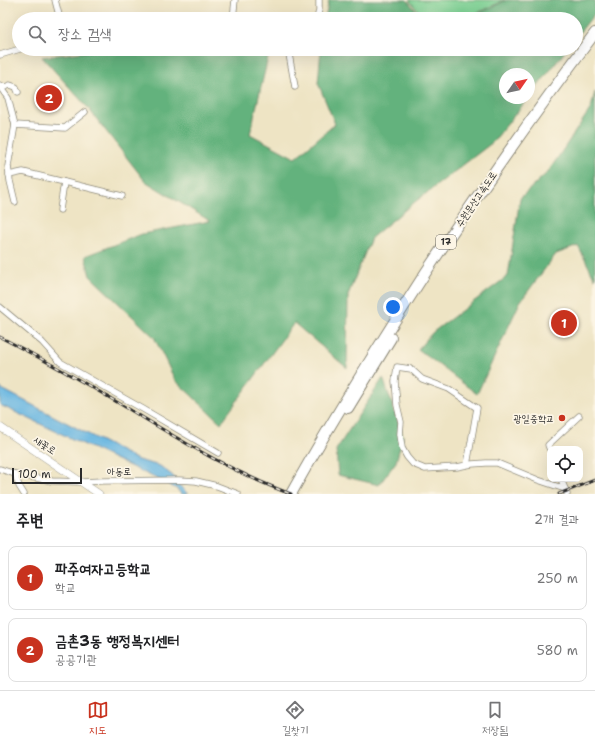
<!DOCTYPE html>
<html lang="ko">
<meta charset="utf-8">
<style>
:root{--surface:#fff;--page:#f6f6f6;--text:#202124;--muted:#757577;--line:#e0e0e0;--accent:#c8321e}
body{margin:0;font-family:"Shantell Sans","Poor Story",sans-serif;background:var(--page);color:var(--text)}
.controls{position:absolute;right:12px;bottom:12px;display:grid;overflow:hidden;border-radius:8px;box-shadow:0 4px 16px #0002}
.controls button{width:36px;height:36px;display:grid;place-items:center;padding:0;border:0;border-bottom:1px solid var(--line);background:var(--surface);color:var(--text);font:20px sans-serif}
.compass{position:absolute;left:499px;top:68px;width:36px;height:36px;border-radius:50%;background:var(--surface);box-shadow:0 4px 16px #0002;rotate:56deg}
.scale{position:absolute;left:12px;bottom:10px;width:70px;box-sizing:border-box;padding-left:4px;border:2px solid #2b2b2b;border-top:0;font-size:11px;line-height:14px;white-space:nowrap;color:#2b2b2b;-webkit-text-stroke:3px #fcf5e5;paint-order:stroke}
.you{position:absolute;left:393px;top:307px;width:14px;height:14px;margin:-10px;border:3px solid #fff;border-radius:50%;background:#1a73e8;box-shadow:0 0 0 6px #1a73e833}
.badge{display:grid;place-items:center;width:26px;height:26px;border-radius:50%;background:var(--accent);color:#fff;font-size:13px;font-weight:700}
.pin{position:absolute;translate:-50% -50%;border:2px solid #fff;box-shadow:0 1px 4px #0006}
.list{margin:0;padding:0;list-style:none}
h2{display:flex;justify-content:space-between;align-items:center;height:52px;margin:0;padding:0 16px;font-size:17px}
h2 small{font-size:13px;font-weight:400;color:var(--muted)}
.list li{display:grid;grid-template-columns:26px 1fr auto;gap:12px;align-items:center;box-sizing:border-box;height:64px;margin:0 8px 8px;padding:0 8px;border:1px solid var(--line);border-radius:8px}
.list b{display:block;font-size:15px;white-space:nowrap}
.list p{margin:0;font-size:13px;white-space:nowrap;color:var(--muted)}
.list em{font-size:13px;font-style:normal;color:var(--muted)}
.icon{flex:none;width:22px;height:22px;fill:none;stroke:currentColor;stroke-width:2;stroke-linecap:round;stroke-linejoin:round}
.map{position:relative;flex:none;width:595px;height:494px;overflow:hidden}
.search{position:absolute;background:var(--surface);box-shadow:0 4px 16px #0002;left:12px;right:12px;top:12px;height:44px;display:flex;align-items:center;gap:10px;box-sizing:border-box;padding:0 14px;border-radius:22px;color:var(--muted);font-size:15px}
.sheet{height:196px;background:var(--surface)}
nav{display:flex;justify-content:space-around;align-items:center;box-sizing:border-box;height:56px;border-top:1px solid var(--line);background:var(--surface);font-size:11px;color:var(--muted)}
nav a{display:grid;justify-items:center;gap:2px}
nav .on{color:var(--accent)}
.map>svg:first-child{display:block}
.green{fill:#7bd093;stroke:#537e5f}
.forest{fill:#64b27d;stroke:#486e54}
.water{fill:#66b5e1;stroke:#487086}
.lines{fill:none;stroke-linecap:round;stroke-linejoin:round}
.minor-casing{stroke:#8c8878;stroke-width:7}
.tertiary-casing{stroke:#8c8878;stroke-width:8}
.motorway-casing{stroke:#8c8878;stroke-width:12}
.minor{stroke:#fff;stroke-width:5.5}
.tertiary{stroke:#fff;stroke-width:7}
.motorway{stroke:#fff;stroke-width:10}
.rail-casing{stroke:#2b2b2b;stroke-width:3}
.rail{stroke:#fcf5e5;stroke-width:1.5;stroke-dasharray:4.5;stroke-linecap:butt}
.poi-dot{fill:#c8321e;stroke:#fcf5e5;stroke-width:1.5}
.labels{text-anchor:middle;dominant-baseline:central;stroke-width:3.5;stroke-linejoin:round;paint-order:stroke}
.shield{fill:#fcf5e5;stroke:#6a6863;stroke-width:1}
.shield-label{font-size:9px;font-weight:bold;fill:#2b2b2b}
.street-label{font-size:10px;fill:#2b2b2b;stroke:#fcf5e5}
.poi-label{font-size:10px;fill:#2b2b2b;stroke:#fcf5e5;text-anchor:end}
</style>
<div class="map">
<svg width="595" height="494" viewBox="0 0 595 494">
<rect width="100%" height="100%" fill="#fcf5e5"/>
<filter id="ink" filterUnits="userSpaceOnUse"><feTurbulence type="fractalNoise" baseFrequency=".025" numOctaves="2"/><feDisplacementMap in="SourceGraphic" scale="8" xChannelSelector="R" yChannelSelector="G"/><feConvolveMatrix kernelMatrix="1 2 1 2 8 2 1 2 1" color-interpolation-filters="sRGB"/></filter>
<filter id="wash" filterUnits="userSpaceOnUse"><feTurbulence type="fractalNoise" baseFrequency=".012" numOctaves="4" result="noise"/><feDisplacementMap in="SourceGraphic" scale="16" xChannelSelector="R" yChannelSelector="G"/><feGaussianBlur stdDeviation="0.9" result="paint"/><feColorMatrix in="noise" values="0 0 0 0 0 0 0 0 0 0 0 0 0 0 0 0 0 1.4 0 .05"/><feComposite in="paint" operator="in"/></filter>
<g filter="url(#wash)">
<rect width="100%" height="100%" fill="#eee4c4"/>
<polygon class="green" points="409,0 505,0 470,16 450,19 425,19"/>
<g class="forest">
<polygon points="329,0 407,0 423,19 325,19"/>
<polygon points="507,0 595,0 595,13 576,37 576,19 463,19 469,18"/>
<polygon points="108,49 270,49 250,134 295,158 335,124 318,83 321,49 567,49 529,97 529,74 505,74 505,98 528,98 493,142 411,205 371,238 348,295 347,368 294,323 221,423 175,380 154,337 90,276 85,256 142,234 210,221 145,181 88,108 42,57"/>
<polygon points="595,92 595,279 578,246 556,254 520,302 477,394 418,349 433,332 508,276 520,198 548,172 591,108"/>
<polygon points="383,378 403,436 396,462 379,485 338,475 336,450"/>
</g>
<polygon class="water" points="0,388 138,460 160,466 173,476 179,485 188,494 181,494 178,490 168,484 0,405"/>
</g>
<g filter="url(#ink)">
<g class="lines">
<g class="minor-casing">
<g id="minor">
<polyline points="55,0 60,19"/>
<polyline points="233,19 235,0"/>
<polyline points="317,19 319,10 319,0"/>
<polyline points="288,49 295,87"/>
<polyline points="0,55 20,49"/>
<polyline points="0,85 5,87 10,85 16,87 18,92"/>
<polyline points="0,87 8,98 15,125 8,166 10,181 15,202"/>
<polyline points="15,125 65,128 85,112"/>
<polyline points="9,175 23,172 122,196"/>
<polyline points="60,210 64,182"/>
<polyline points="0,307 42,342 60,362 143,409 218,453"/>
<polyline points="550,450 548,445 579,416"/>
<polyline points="467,465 477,408 449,389 422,379 411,369 397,367 395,381 397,405 401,422 400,434 402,448 407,457 413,464 425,469 457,467 472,464 486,463 497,463 538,480 565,489"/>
<polyline points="0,469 15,474 52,481 82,482 102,481 179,480 196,481 217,486 238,494"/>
<polyline points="15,474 19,486 24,494"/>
<polyline points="561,479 567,494"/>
</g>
</g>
<g class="tertiary-casing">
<polyline id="tertiary" points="0,427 99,494"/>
</g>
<g class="motorway-casing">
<g id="motorway">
<polyline points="348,408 391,338"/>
<path d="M291,494C333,418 379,345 426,272C480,191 536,111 595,33"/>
</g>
</g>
<use href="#minor" class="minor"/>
<use href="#tertiary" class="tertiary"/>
<use href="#motorway" class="motorway"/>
<g class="rail-casing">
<g id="rail">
<path d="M0,337C43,359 85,383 127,408C180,440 233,473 291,494"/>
<polyline points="559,494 595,480"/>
</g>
</g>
<use href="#rail" class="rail"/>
</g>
</g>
<circle class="poi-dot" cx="562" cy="418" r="4"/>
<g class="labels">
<rect class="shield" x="436" y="235" width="20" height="14" rx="3"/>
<g class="shield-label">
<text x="446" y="242">17</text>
</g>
<g class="street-label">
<text transform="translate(476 199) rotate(-56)">수원문산고속도로</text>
<text transform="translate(45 445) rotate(34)">새꽃로</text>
<text x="119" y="471">아동로</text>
</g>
<g class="poi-label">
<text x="554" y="418">광일중학교</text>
</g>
</g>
</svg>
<div class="controls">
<button><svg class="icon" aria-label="locate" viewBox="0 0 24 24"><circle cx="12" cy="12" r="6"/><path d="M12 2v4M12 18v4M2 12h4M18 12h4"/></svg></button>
</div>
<svg class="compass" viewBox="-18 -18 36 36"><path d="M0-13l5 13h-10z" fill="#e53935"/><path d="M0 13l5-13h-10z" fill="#757577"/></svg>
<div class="scale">100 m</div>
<div class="you"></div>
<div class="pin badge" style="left:564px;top:323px">1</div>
<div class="pin badge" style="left:49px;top:98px">2</div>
<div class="search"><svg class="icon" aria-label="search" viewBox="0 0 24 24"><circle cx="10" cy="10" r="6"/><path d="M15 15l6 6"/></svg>장소 검색</div>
</div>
<section class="sheet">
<h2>주변<small>2개 결과</small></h2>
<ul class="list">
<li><span class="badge">1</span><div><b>파주여자고등학교</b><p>학교</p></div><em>250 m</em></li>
<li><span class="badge">2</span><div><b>금촌3동 행정복지센터</b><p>공공기관</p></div><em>580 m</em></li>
</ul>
</section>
<nav>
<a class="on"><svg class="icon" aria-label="map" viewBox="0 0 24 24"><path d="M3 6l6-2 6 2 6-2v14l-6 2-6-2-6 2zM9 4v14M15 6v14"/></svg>지도</a>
<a><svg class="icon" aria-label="directions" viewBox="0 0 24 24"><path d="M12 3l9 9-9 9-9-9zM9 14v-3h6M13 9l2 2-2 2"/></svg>길찾기</a>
<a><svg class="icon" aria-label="saved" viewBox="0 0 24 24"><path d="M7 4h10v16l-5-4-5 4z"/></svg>저장됨</a>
</nav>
